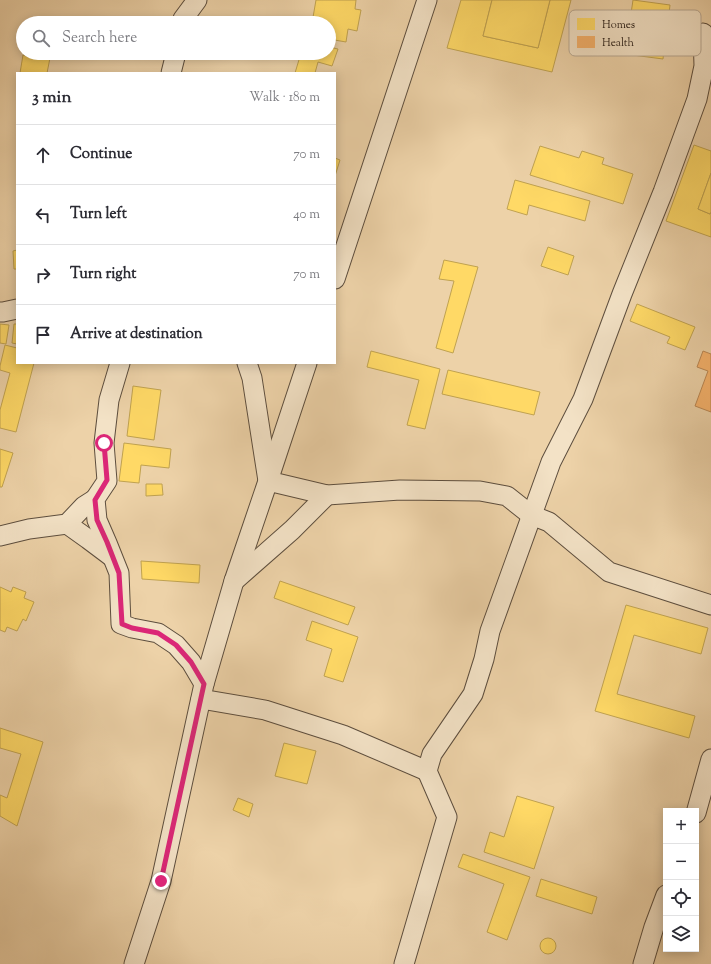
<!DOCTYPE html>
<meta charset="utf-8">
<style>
:root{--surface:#fff;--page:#f2f2f3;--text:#2b2b33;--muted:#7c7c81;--line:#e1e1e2}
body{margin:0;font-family:"Sorts Mill Goudy",serif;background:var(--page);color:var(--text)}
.controls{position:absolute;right:12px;bottom:12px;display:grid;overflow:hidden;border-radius:0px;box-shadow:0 2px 10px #0003}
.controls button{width:36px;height:36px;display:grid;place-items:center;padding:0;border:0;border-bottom:1px solid var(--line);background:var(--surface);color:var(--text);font:20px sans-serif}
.stop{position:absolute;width:12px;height:12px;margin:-9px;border:3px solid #db2777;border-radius:50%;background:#fff}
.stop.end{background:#db2777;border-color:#fff;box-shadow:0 1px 4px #0008}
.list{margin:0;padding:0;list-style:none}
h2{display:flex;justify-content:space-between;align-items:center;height:52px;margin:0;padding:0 16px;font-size:17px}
h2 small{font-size:13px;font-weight:400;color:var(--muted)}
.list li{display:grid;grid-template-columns:26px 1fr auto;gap:12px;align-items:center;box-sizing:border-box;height:60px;padding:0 16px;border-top:1px solid var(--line)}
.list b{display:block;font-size:15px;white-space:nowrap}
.list em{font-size:13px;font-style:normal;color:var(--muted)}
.icon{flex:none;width:22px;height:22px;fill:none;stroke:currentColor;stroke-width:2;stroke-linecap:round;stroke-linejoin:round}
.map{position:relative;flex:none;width:711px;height:964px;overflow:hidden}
.search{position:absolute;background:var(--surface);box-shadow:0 2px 10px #0003;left:16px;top:16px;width:320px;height:44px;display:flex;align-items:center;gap:10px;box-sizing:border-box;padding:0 14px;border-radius:22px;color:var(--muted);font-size:15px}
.panel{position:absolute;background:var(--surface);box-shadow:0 2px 10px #0003;left:16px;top:72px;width:320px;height:292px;border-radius:0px}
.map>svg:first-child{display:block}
.homes{fill:#ffd966;stroke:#c0a250}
.health{fill:#f6b26b;stroke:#ba8753}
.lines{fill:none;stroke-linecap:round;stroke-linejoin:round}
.minor-casing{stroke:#5d4e3e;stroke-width:21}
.minor{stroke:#f3e2c6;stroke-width:19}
.route{stroke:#db2777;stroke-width:5}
.key{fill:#f3e2c6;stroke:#b8a893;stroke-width:1}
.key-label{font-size:11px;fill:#2d221b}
</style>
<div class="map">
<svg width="711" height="964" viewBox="0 0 711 964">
<rect width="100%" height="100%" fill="#edd2a8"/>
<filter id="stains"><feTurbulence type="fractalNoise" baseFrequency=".005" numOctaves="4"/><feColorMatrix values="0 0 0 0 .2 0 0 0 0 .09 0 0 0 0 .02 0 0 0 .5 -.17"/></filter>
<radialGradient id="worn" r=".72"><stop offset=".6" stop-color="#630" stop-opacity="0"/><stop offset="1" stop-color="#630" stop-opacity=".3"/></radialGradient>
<g class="homes">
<polygon points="316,0 356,0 355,9 361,10 357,31 348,29 346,42 329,39 329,23 312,23"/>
<polygon points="461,0 492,0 483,36 538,48 550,0 571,0 552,72 447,48"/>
<polygon points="492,0 550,0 538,48 483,36"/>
<polygon points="633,0 670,5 668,23 677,25 674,43 665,41 663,59 625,54"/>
<polygon points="329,47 338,49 332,66 318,62 315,73 295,73 301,53 329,53"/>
<polygon points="32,53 51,53 47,73 20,73 23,55 31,57"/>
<polygon points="694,145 711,151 711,173 698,209 710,214 711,212 711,237 666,221"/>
<polygon points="540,146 579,158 582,151 604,158 602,164 633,174 623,204 530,175"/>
<polygon points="335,158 340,160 335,176"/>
<polygon points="711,173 711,212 710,214 698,209"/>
<polygon points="515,180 590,201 585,221 529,205 527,215 507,209"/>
<polygon points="548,247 574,256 568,275 541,266"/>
<polygon points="17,250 17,269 14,269 13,251"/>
<polygon points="444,260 478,267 453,353 436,348 454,281 439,279"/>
<polygon points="637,304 695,327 685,350 667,343 670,337 630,321"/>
<polygon points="0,324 9,325 6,344 0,343"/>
<polygon points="14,324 17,324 17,344 12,343"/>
<polygon points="5,345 17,348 17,363 34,363 16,432 0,428 0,410 10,373 0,370 0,366"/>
<polygon points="371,351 440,369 425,429 407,425 419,380 367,367"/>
<polygon points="448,370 540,392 534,415 442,394"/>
<polygon points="133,386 161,390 154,440 127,436"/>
<polygon points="124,443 171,449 169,468 141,465 139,483 119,481"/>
<polygon points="0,449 13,453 2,487 0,487"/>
<polygon points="146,484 162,484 163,495 146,496"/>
<polygon points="141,561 200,565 199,583 142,579"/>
<polygon points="280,581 355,607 348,625 274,598"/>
<polygon points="0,587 11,592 13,587 26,592 24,598 34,602 26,621 23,619 17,631 7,627 5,632 0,630"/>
<polygon points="626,605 708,628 701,654 634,635 617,694 695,716 689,738 595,711"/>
<polygon points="312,621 358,637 343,682 324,676 332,649 306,640"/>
<polygon points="0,728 43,742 17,826 0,816 0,795 7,798 21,754 0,748"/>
<polygon points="284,743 316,751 307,784 275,776"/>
<polygon points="517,796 554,807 534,869 484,852 490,832 504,837"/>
<polygon points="238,798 253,804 249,817 233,810"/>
<polygon points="463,854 530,877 507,940 487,932 504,884 458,867"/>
<polygon points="541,879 597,897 592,914 536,896"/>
<circle cx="548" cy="946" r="8"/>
</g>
<polygon class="health" points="703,351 711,354 711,412 695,406 708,371 697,367"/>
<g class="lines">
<g class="minor-casing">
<g id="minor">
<polyline points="182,23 183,19 197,0"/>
<polyline points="171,73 176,53"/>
<polyline points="335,279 427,0"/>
<polyline points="0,312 3,312 17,309"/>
<polyline points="120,363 109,400 104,443 107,481 95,499 97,520 107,543 119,573 121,624 132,628 158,633 176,645 191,662 204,684"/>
<polyline points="247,363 252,378 268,481 327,495 400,490 480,491 507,496 531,515 549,522 609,572 711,605"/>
<polyline points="67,524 88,539 112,557"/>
<polyline points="0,536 29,529 67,524 84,506 95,499"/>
<polyline points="234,581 292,530 327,495"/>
<polyline points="201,699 265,710 343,735 427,771"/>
<polyline points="696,813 711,759"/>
<polyline points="134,964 161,881 204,684 234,581 268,481 307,363"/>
<polyline points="404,964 447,817 427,771 432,754 473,694 484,659 490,631 551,462 583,399 622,294 663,192 697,99 704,66 703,33"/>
<polyline points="643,964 654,927 666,895"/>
</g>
</g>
<use href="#minor" class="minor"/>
</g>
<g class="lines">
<polyline class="route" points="104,443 107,480 95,500 97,520 107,542 119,573 122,624 132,628 158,633 176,645 191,662 204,684 161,881"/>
</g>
<rect x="569" y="10" width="132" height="46" rx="6" class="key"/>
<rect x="577" y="18" width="18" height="12" fill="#ffd966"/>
<rect x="577" y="36" width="18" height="12" fill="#f6b26b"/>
<g class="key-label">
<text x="602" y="28">Homes</text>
<text x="602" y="46">Health</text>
</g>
<rect width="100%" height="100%" filter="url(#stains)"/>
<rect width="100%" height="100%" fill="url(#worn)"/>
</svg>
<div class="controls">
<button>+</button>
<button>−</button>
<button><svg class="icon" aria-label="locate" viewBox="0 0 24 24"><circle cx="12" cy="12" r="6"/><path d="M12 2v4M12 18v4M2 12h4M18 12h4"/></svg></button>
<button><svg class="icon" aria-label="layers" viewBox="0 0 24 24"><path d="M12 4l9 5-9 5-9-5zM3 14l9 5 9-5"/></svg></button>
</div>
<div class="stop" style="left:104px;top:443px"></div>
<div class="stop end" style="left:161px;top:881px"></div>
<div class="search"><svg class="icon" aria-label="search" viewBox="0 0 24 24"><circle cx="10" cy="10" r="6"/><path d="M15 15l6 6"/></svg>Search here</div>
<section class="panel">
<h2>3 min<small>Walk · 180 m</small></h2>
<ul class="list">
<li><svg class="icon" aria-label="ahead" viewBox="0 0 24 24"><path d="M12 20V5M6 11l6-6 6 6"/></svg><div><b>Continue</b></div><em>70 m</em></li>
<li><svg class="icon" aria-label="left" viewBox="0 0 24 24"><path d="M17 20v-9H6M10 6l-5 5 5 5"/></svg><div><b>Turn left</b></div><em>40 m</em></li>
<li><svg class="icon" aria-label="right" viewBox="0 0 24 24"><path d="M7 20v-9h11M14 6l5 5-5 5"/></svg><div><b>Turn right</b></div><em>70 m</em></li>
<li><svg class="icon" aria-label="arrive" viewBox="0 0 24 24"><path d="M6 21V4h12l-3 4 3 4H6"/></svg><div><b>Arrive at destination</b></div></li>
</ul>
</section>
</div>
